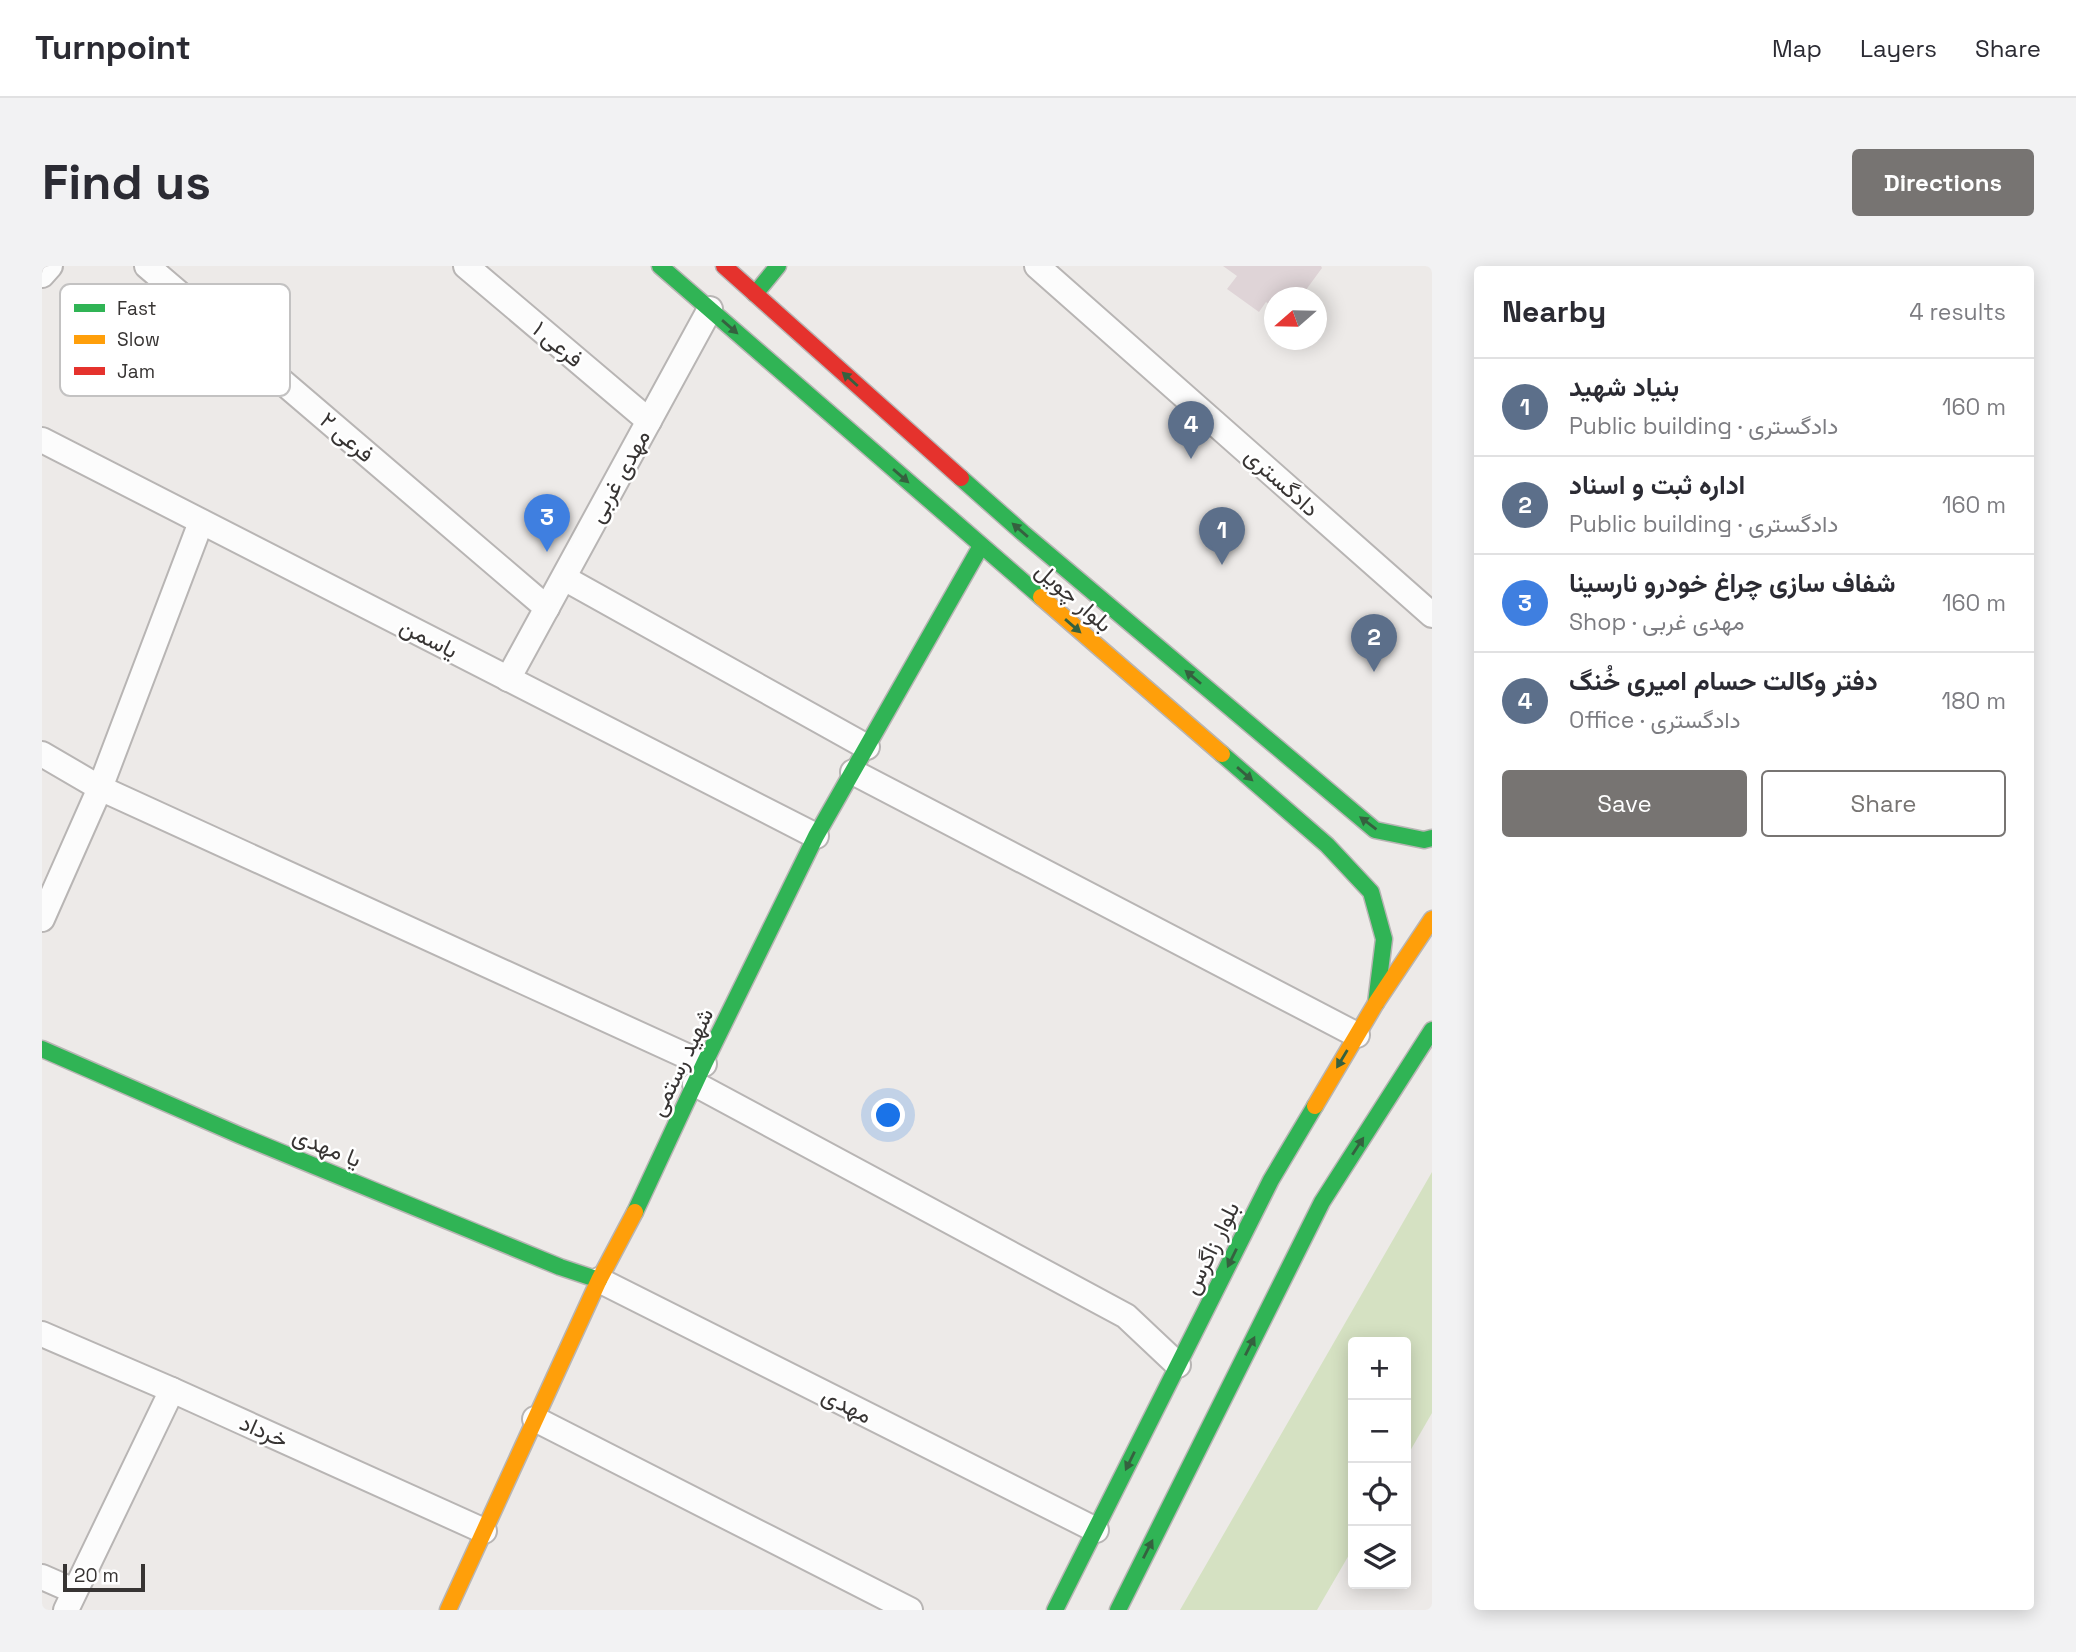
<!DOCTYPE html>
<meta charset="utf-8">
<style>
:root{--surface:#fff;--page:#f2f2f3;--text:#2b2b33;--muted:#7c7c81;--line:#e1e1e2;--accent:#777472}
body{margin:0;font-family:"Space Grotesk",Vazirmatn,sans-serif;background:var(--page);color:var(--text)}
.controls{position:absolute;right:21px;bottom:21px;display:grid;overflow:hidden;border-radius:7px;box-shadow:0 4px 18px #0003}
.controls button{width:63px;height:63px;display:grid;place-items:center;padding:0;border:0;border-bottom:2px solid var(--line);background:var(--surface);color:var(--text);font:35px sans-serif}
.compass{position:absolute;left:1222px;top:21px;width:63px;height:63px;border-radius:50%;background:var(--surface);box-shadow:0 4px 18px #0003;rotate:250deg}
.scale{position:absolute;left:21px;bottom:18px;width:82px;box-sizing:border-box;padding-left:7px;border:4px solid #373433;border-top:0;font-size:19px;line-height:24px;white-space:nowrap;color:#373433;-webkit-text-stroke:5px #fff;paint-order:stroke}
.you{position:absolute;left:847px;top:850px;width:24px;height:24px;margin:-18px;border:5px solid #fff;border-radius:50%;background:#1a73e8;box-shadow:0 0 0 10px #1a73e833}
.badge{display:grid;place-items:center;width:46px;height:46px;border-radius:50%;background:var(--accent);color:#fff;font-size:23px;font-weight:700}
.pin{position:absolute;translate:-50% -58px;filter:drop-shadow(0 2px 4px #0008)}
.pin::after{content:'';position:absolute;top:37px;width:24px;height:21px;background:inherit;clip-path:polygon(0 0,100% 0,50% 100%)}
.list{margin:0;padding:0;list-style:none}
h2{display:flex;justify-content:space-between;align-items:center;height:91px;margin:0;padding:0 28px;font-size:30px}
h2 small{font-size:23px;font-weight:400;color:var(--muted)}
.list li{display:grid;grid-template-columns:46px 1fr auto;gap:21px;align-items:center;box-sizing:border-box;height:98px;padding:0 28px;border-top:2px solid var(--line)}
.list b{display:block;font-size:26px;white-space:nowrap}
.list p{margin:0;font-size:23px;white-space:nowrap;color:var(--muted)}
.list em{font-size:23px;font-style:normal;color:var(--muted)}
.actions{display:flex;gap:14px;padding:21px 28px}
.actions a{flex:1;padding:16px 0;border:2px solid var(--accent);border-radius:7px;text-align:center;font-size:24px;color:var(--accent)}
.actions .main{background:var(--accent);color:#fff}
.icon{flex:none;width:38px;height:38px;fill:none;stroke:currentColor;stroke-width:2;stroke-linecap:round;stroke-linejoin:round}
.map{position:relative;flex:none;width:1390px;height:1344px;overflow:hidden;border-radius:7px}
header{display:flex;align-items:center;gap:42px;box-sizing:border-box;height:98px;padding:0 35px;background:var(--surface);border-bottom:2px solid var(--line)}
header strong{font-size:33px}
nav{display:flex;gap:38px;margin-inline-start:auto;font-size:24px}
.intro{display:flex;align-items:center;justify-content:space-between;box-sizing:border-box;height:168px;padding:0 42px}
h1{margin:0;font-size:49px}
.button{padding:18px 32px;border-radius:7px;background:var(--accent);color:#fff;font-size:24px;font-weight:700}
main{display:flex;gap:42px;padding:0 42px}
aside{flex:1;background:var(--surface);border-radius:7px;box-shadow:0 4px 18px #0003}
.map>svg:first-child{display:block}
.green{fill:#d5e1c2}
.building{fill:#dfd4d7}
.lines{fill:none;stroke-linecap:round;stroke-linejoin:round}
.street-casing{stroke:#b8b5b4;stroke-width:28}
.fast-casing{stroke:#b8b5b4;stroke-width:19}
.slow-casing{stroke:#b8b5b4;stroke-width:19}
.jam-casing{stroke:#b8b5b4;stroke-width:19}
.street{stroke:#fcfcfc;stroke-width:24}
.fast{stroke:#30b455;stroke-width:16}
.slow{stroke:#ff9f0a;stroke-width:16}
.jam{stroke:#e5322d;stroke-width:16}
.oneway{fill:#35613f}
.labels{text-anchor:middle;dominant-baseline:central;stroke-width:5;stroke-linejoin:round;paint-order:stroke}
.street-label{font-size:23px;fill:#373433;stroke:#fff}
.key{fill:#fff;stroke:#c3c2c2;stroke-width:2}
.key-label{font-size:19px;fill:#373433}
</style>
<header>
<strong>Turnpoint</strong>
<nav><a>Map</a><a>Layers</a><a>Share</a></nav>
</header>
<div class="intro"><h1>Find us</h1><a class="button">Directions</a></div>
<main>
<div class="map">
<svg width="1390" height="1344" viewBox="0 0 1390 1344">
<rect width="100%" height="100%" fill="#edeae8"/>
<polygon class="green" points="1390,906 1390,1147 1364,1192 1364,1076 1311,1076 1311,1282 1275,1344 1138,1344"/>
<polygon class="building" points="1181,0 1279,0 1280,2 1258,32 1232,32 1232,42 1224,36 1217,46 1185,23 1195,10"/>
<g class="lines">
<g class="street-casing">
<g id="street">
<polyline points="105,0 505,342"/>
<polyline points="424,0 607,155"/>
<polyline points="995,0 1390,349"/>
<polyline points="0,9 8,0"/>
<polyline points="0,174 774,570"/>
<polyline points="522,312 825,481"/>
<polyline points="466,413 668,43"/>
<polyline points="0,488 58,522 662,798"/>
<polyline points="811,506 1315,769"/>
<polyline points="0,653 58,522 159,256"/>
<polyline points="653,818 1084,1050 1136,1099"/>
<polyline points="557,1014 1054,1264"/>
<polyline points="0,1068 130,1124 442,1265"/>
<polyline points="493,1153 868,1344"/>
<polyline points="0,1311 32,1325"/>
<polyline points="24,1344 130,1124"/>
</g>
</g>
<g class="fast-casing">
<g id="fast">
<polyline points="618,0 999,331"/>
<polyline points="713,28 736,0"/>
<polyline points="919,212 981,267 1333,564 1382,574 1390,572"/>
<polyline points="1180,488 1285,579 1329,626 1342,673 1334,737"/>
<polyline points="0,783 197,869 518,1001 557,1014"/>
<polyline points="593,946 662,798 774,570 939,280"/>
<polyline points="1013,1344 1229,914 1273,840"/>
<polyline points="1076,1344 1280,936 1390,764"/>
</g>
</g>
<g class="slow-casing">
<g id="slow">
<polyline points="999,331 1180,488"/>
<polyline points="1273,840 1334,737 1390,653"/>
<polyline points="406,1344 557,1014 593,946"/>
</g>
</g>
<g class="jam-casing">
<polyline id="jam" points="682,0 919,212"/>
</g>
<use href="#street" class="street"/>
<use href="#fast" class="fast"/>
<use href="#slow" class="slow"/>
<use href="#jam" class="jam"/>
</g>
<defs><path id="oneway-solid" d="M-6-.8H1V-3.2L6.5 0L1 3.2V.8H-6Z" transform="scale(1.75)"/></defs>
<g class="oneway">
<use href="#oneway-solid" transform="translate(688 61) rotate(41)"/>
<use href="#oneway-solid" transform="translate(808 113) rotate(-138)"/>
<use href="#oneway-solid" transform="translate(859 210) rotate(41)"/>
<use href="#oneway-solid" transform="translate(978 264) rotate(-139)"/>
<use href="#oneway-solid" transform="translate(1031 360) rotate(41)"/>
<use href="#oneway-solid" transform="translate(1151 411) rotate(-140)"/>
<use href="#oneway-solid" transform="translate(1203 508) rotate(41)"/>
<use href="#oneway-solid" transform="translate(1326 557) rotate(-143)"/>
<use href="#oneway-solid" transform="translate(1300 793) rotate(121)"/>
<use href="#oneway-solid" transform="translate(1316 880) rotate(-57)"/>
<use href="#oneway-solid" transform="translate(1190 992) rotate(116)"/>
<use href="#oneway-solid" transform="translate(1208 1080) rotate(-63)"/>
<use href="#oneway-solid" transform="translate(1088 1195) rotate(116)"/>
<use href="#oneway-solid" transform="translate(1106 1283) rotate(-63)"/>
</g>
<g class="labels">
<g class="street-label">
<text transform="translate(516 78) rotate(40)">فرعی ۱</text>
<text transform="translate(305 171) rotate(41)">فرعی ۲</text>
<text transform="translate(577 210) rotate(-61)">مهدی غربی</text>
<text transform="translate(1240 216) rotate(42)">دادگستری</text>
<text transform="translate(1032 331) rotate(41)">بلوار چویل</text>
<text transform="translate(387 372) rotate(27)">یاسمن</text>
<text transform="translate(639 796) rotate(-64)">شهید رستمی</text>
<text transform="translate(285 881) rotate(22)">یا مهدی</text>
<text transform="translate(1169 982) rotate(-64)">بلوار زاگرس</text>
<text transform="translate(805 1139) rotate(27)">مهدی</text>
<text transform="translate(222 1165) rotate(24)">خرداد</text>
</g>
</g>
<rect x="18" y="18" width="230" height="112" rx="10" class="key"/>
<rect x="32" y="38" width="31" height="8" fill="#30b455"/>
<rect x="32" y="69" width="31" height="9" fill="#ff9f0a"/>
<rect x="32" y="101" width="31" height="8" fill="#e5322d"/>
<g class="key-label">
<text x="75" y="49">Fast</text>
<text x="75" y="80">Slow</text>
<text x="75" y="112">Jam</text>
</g>
</svg>
<div class="controls">
<button>+</button>
<button>−</button>
<button><svg class="icon" aria-label="locate" viewBox="0 0 24 24"><circle cx="12" cy="12" r="6"/><path d="M12 2v4M12 18v4M2 12h4M18 12h4"/></svg></button>
<button><svg class="icon" aria-label="layers" viewBox="0 0 24 24"><path d="M12 4l9 5-9 5-9-5zM3 14l9 5 9-5"/></svg></button>
</div>
<svg class="compass" viewBox="-18 -18 36 36"><path d="M0-13l5 13h-10z" fill="#e53935"/><path d="M0 13l5-13h-10z" fill="#7c7c81"/></svg>
<div class="scale">20 m</div>
<div class="you"></div>
<div class="pin badge" style="left:1180px;top:299px;background:#5c6f8a">1</div>
<div class="pin badge" style="left:1332px;top:406px;background:#5c6f8a">2</div>
<div class="pin badge" style="left:505px;top:286px;background:#3f7fe0">3</div>
<div class="pin badge" style="left:1149px;top:193px;background:#5c6f8a">4</div>
</div>
<aside>
<h2>Nearby<small>4 results</small></h2>
<ul class="list">
<li><span class="badge" style="background:#5c6f8a">1</span><div><b>بنیاد شهید</b><p>Public building · دادگستری</p></div><em>160 m</em></li>
<li><span class="badge" style="background:#5c6f8a">2</span><div><b>اداره ثبت و اسناد</b><p>Public building · دادگستری</p></div><em>160 m</em></li>
<li><span class="badge" style="background:#3f7fe0">3</span><div><b>شفاف سازی چراغ خودرو نارسینا</b><p>Shop · مهدی غربی</p></div><em>160 m</em></li>
<li><span class="badge" style="background:#5c6f8a">4</span><div><b>دفتر وکالت حسام امیری خُنگ</b><p>Office · دادگستری</p></div><em>180 m</em></li>
</ul>
<div class="actions"><a class="main">Save</a><a>Share</a></div>
</aside>
</main>
